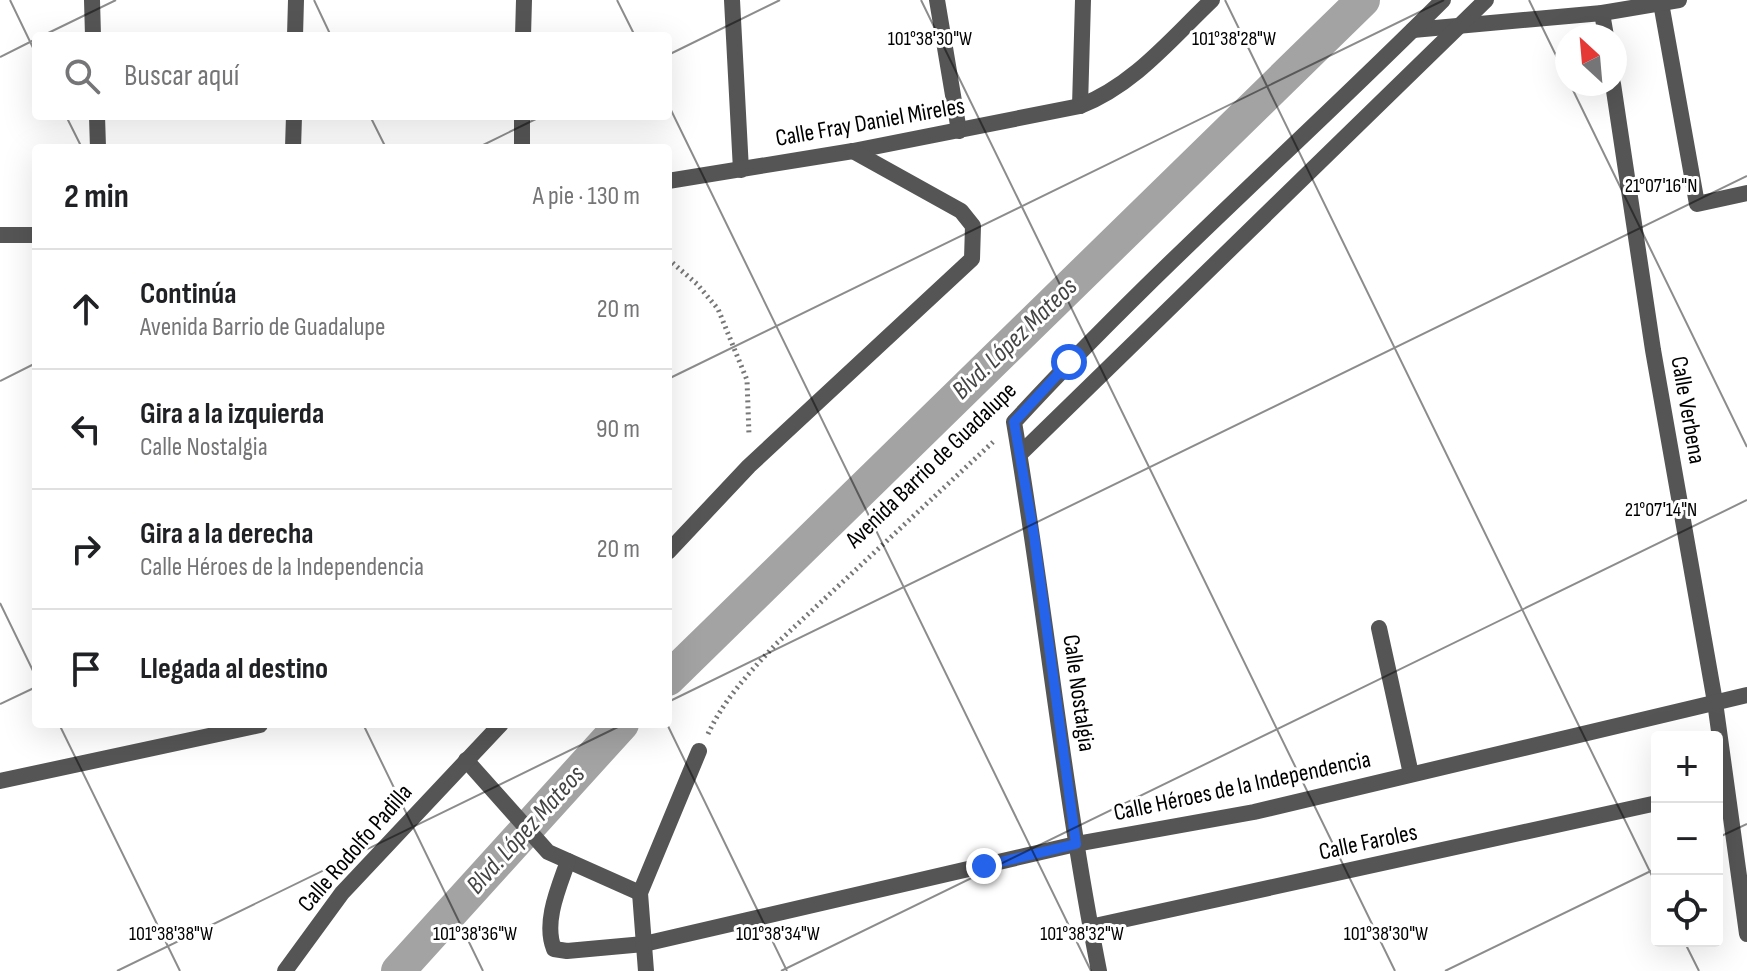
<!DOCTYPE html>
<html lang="es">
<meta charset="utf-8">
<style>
:root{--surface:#fff;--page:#f6f6f6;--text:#202124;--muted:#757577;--line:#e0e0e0}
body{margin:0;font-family:"Sofia Sans Condensed",sans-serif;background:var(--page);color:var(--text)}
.controls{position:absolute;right:24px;bottom:24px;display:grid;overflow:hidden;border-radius:8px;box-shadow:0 8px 32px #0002}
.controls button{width:72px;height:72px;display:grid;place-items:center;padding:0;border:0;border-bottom:2px solid var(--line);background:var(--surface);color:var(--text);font:40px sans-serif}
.compass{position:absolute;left:1555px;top:24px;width:72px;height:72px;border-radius:50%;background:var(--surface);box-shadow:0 8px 32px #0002;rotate:334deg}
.stop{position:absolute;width:24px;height:24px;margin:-18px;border:6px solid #2563eb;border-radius:50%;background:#fff}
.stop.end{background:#2563eb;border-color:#fff;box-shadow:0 2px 8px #0008}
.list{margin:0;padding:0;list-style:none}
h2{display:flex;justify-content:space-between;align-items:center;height:104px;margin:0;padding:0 32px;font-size:34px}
h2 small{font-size:26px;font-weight:400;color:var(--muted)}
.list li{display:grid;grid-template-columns:52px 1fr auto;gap:24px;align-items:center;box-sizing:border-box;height:120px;padding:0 32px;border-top:2px solid var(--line)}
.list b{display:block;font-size:30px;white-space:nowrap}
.list p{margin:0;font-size:26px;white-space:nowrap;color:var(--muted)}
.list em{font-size:26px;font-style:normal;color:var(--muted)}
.icon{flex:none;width:44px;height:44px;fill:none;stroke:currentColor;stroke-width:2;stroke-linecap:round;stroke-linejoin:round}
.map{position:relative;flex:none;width:1747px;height:971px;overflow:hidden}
.search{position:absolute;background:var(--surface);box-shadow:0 8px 32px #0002;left:32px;top:32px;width:640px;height:88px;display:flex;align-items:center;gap:20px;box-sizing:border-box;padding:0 28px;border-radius:8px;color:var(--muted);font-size:30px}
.panel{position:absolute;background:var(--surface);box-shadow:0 8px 32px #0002;left:32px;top:144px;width:640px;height:584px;border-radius:8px}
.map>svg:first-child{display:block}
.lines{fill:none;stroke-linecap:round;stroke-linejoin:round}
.canal{stroke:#a3a3a3;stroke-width:34}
.path{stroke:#777;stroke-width:5;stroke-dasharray:2 4;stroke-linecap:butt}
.lane{stroke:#555;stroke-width:16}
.street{stroke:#555;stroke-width:16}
.route{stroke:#2563eb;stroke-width:10}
.ticks{fill:none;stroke:#000;stroke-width:2;stroke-opacity:0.45}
.labels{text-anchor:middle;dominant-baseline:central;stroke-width:6;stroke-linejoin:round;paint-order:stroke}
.street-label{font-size:24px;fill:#000;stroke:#fff}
.water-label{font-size:26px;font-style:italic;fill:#444;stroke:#fff}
.ticks-label{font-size:20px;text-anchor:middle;fill:#000;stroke:#fff;stroke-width:6;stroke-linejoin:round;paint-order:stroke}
</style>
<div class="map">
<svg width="1747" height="971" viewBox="0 0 1747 971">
<rect width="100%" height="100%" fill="#fff"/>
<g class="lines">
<g class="canal">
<polyline points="668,679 1363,0"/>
<polyline points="398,971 622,724"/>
</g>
<g class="path">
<polyline points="668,259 697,284 718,309 747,380 749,435"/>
<path d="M708,734C724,699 750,672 776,644L993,442"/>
</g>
<polyline class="lane" points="1661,3 1697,204 1747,193"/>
<g class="street">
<polyline points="92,0 93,36"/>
<polyline points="732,0 741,170"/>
<polyline points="937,0 959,131"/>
<polyline points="1602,13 1606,36"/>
<polyline points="1413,30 1602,13 1679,0"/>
<polyline points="295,36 296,0"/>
<polyline points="523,36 524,0"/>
<polyline points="1613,84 1653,350 1715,702 1747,934"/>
<polyline points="1080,106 1083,0"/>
<polyline points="97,116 98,148"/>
<polyline points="293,148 294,116"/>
<polyline points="522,148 522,116"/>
<path d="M668,181L853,151L1080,106C1134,85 1171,39 1212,0"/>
<polyline points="0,235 36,235"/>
<polyline points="1020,454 1486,0"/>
<polyline points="668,552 749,466 972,259 973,226 961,211 853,151"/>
<polyline points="1379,628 1411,774"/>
<polyline points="466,760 548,852 640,893"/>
<polyline points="0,781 260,725"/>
<path d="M568,861C559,887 543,922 554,949L567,951L644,944L1076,844L1254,812L1747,695"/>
<polyline points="1090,927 1657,803"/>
<polyline points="285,971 342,893 501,724"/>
<polyline points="646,971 640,893 699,751"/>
<path d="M1099,971C1063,789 1045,604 1014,422C1150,274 1301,142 1443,0"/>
</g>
</g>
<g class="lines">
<polyline class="route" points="984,866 1076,844 1034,536 1014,422 1069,362"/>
</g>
<path class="ticks" d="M10,0L36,54M314,0L331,36M617,0L635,36M921,0L1395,971M1225,0L1657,886M1529,0L1567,78M42,36L116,0M668,55L780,0M0,57L36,39M1570,84L1747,447M668,104L1091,971M66,116L82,148M370,116L386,148M477,148L542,116M668,379L1444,0M0,381L36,363M0,603L36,677M668,702L1747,176M0,704L36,687M59,724L180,971M363,724L483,971M667,724L787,971M1717,838L1747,824M1684,941L1699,971M117,971L624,724M781,971L1747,500M1445,971L1657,868"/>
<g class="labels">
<g class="street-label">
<text transform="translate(870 122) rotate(-10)">Calle Fray Daniel Mireles</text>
<text transform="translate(1688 410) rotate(80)">Calle Verbena</text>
<text transform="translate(931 465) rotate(-44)">Avenida Barrio de Guadalupe</text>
<text transform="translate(1079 693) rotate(82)">Calle Nostalgia</text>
<text transform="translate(1242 786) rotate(-12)">Calle Héroes de la Independencia</text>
<text transform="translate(1368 842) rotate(-12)">Calle Faroles</text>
<text transform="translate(355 848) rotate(-49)">Calle Rodolfo Padilla</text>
</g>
<g class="water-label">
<text transform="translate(1015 339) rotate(-44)">Blvd. López Mateos</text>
<text transform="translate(526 830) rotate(-48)">Blvd. López Mateos</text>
</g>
</g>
<g class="ticks-label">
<text x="930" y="45">101°38'30"W</text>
<text x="1234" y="45">101°38'28"W</text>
<text x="1661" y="192">21°07'16"N</text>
<text x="1661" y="516">21°07'14"N</text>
<text x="171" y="940">101°38'38"W</text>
<text x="475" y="940">101°38'36"W</text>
<text x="778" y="940">101°38'34"W</text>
<text x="1082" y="940">101°38'32"W</text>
<text x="1386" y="940">101°38'30"W</text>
</g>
</svg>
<div class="controls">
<button>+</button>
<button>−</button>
<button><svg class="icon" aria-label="locate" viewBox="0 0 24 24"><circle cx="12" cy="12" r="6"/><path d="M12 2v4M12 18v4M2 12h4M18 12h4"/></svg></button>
</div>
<svg class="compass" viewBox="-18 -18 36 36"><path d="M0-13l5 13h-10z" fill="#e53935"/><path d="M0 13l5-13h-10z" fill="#757577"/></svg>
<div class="stop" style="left:1069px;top:362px"></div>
<div class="stop end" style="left:984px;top:866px"></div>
<div class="search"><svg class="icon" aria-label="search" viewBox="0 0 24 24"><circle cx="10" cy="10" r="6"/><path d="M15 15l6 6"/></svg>Buscar aquí</div>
<section class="panel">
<h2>2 min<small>A pie · 130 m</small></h2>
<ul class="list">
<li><svg class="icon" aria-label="ahead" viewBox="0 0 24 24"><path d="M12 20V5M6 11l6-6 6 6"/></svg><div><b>Continúa</b><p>Avenida Barrio de Guadalupe</p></div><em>20 m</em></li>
<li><svg class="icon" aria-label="left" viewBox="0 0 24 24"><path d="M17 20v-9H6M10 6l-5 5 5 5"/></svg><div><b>Gira a la izquierda</b><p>Calle Nostalgia</p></div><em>90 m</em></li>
<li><svg class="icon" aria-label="right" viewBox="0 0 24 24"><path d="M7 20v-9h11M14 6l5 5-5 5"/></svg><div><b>Gira a la derecha</b><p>Calle Héroes de la Independencia</p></div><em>20 m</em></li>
<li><svg class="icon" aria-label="arrive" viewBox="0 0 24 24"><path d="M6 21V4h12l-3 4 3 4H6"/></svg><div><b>Llegada al destino</b></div></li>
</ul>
</section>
</div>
